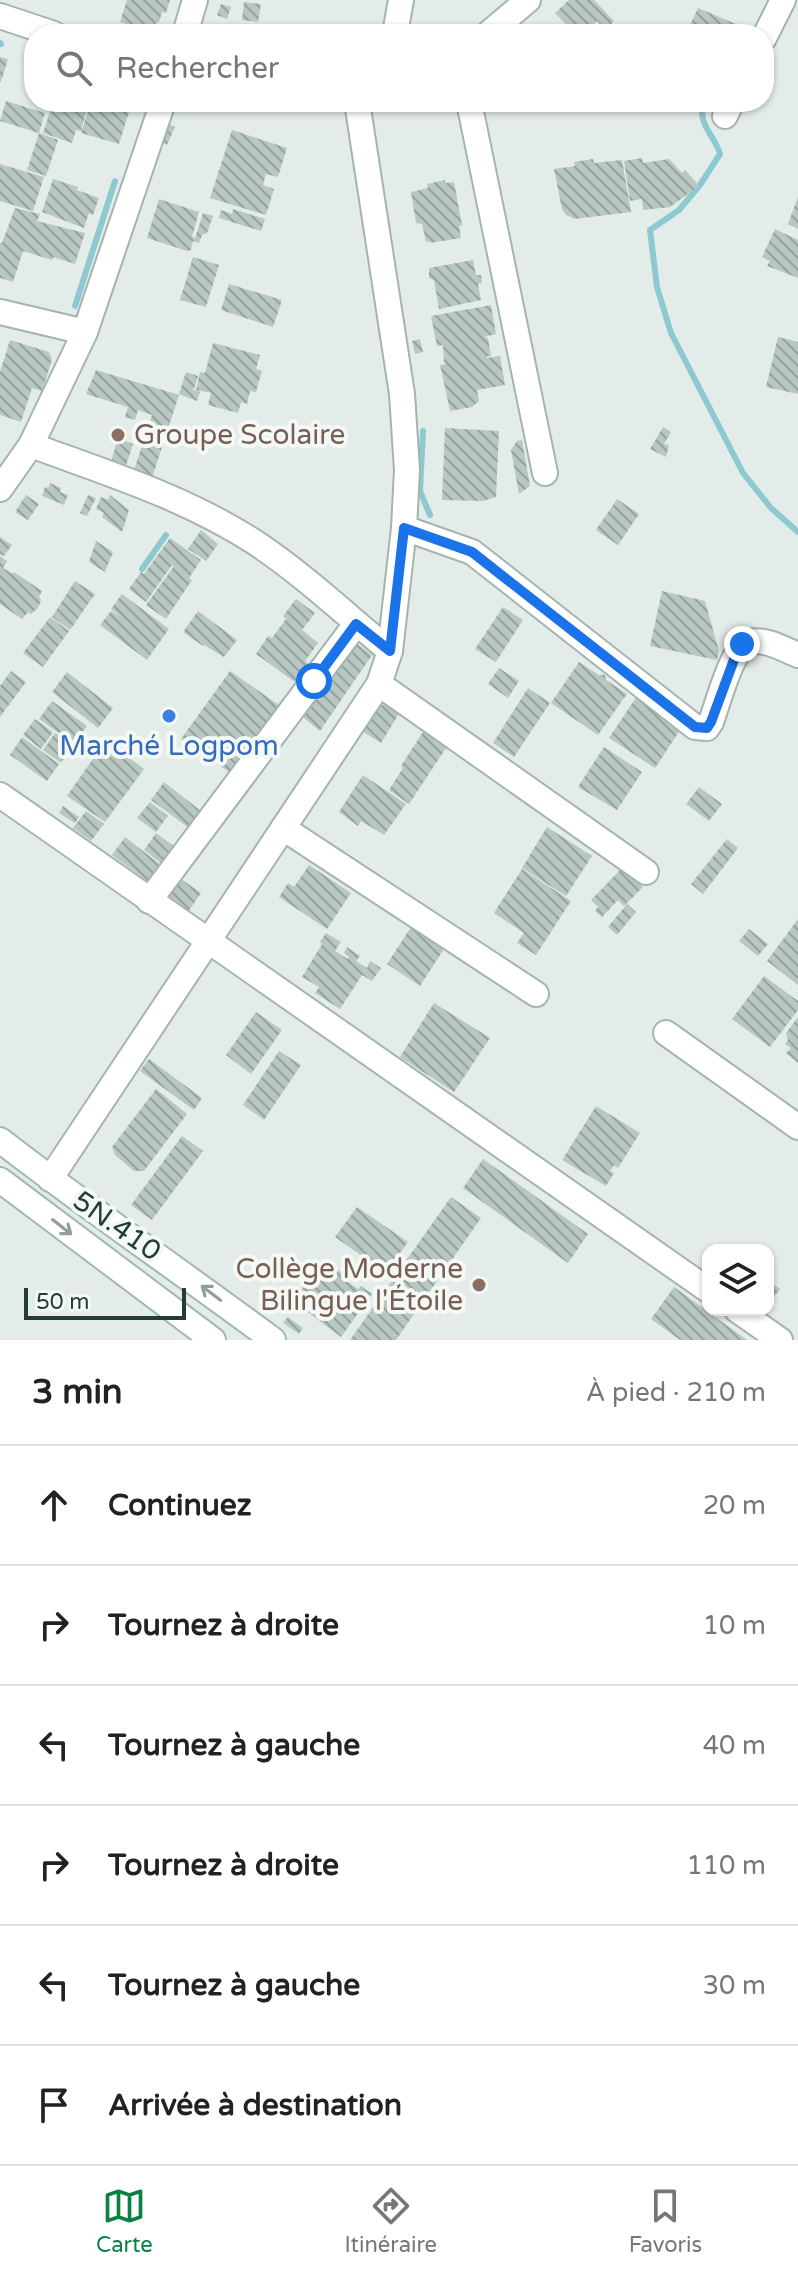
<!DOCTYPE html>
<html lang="fr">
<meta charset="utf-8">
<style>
:root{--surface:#fff;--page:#f2f2f2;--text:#222;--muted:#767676;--line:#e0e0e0;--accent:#0b8043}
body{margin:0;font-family:"Varela Round",sans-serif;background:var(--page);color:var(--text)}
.controls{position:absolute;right:24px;bottom:24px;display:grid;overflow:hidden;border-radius:16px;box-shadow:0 2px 6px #0004}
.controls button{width:72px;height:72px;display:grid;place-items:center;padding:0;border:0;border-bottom:2px solid var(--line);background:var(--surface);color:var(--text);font:40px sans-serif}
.scale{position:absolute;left:24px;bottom:20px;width:162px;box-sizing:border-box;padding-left:8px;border:4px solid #233d35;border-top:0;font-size:22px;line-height:28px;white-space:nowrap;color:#233d35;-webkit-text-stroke:6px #f4f9f6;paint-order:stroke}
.stop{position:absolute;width:24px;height:24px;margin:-18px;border:6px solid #1a73e8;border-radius:50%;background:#fff}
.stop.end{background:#1a73e8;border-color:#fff;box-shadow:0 2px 8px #0008}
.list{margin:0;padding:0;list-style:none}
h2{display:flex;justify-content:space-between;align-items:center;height:104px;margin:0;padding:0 32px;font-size:34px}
h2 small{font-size:26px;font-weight:400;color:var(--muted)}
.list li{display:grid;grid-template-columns:52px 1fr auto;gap:24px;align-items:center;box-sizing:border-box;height:120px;padding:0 32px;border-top:2px solid var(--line)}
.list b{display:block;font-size:30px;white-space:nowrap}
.list em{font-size:26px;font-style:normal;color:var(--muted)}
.icon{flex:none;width:44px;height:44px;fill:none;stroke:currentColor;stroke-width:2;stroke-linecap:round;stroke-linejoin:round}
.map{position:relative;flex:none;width:798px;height:1340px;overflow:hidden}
.search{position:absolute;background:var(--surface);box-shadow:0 2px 6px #0004;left:24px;right:24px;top:24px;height:88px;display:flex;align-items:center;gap:20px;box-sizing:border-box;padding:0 28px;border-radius:32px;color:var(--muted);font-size:30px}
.sheet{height:824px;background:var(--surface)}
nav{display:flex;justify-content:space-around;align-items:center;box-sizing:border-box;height:112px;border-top:2px solid var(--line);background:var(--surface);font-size:22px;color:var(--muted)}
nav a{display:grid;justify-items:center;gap:4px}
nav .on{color:var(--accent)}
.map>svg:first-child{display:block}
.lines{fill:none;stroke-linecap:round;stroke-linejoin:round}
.stream{stroke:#8dc9d0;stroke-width:6}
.building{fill:url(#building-back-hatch)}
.street-casing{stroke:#a6b4af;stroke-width:28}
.secondary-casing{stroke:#a2b8af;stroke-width:28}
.street{stroke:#fff;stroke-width:24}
.secondary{stroke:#fff;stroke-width:24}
.oneway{stroke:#919e9a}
.route{stroke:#1a73e8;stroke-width:10}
.education-dot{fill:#8d6e63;stroke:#f4f9f6;stroke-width:3}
.shop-dot{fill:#3f7fe0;stroke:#f4f9f6;stroke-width:3}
.labels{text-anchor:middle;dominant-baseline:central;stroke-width:8;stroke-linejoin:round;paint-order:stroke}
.education-label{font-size:28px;fill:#785e54;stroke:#f4f9f6;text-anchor:start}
.shop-label{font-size:28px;fill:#366cbe;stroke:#f4f9f6}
.street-label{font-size:28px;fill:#233d35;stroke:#f4f9f6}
</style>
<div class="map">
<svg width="798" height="1340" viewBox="0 0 798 1340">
<defs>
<pattern id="building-back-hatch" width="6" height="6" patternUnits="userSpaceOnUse" patternTransform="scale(2)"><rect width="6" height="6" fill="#b8c7c1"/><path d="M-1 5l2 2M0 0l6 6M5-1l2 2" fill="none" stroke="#95a39e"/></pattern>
</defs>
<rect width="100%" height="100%" fill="#e3ece8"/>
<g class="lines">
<g class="stream">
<polyline points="0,43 1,44"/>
<polyline points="33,54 34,55"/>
<path d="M702,109C701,128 716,138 720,154L700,185L679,210L650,230L657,287L671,333L743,473L771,508L798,532"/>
<polyline points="75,306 115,181"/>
<polyline points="423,431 420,491 430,515"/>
<polyline points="142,569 166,535"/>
</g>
</g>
<g class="building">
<polygon points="127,0 170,0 166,13 162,12 159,22 151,26 149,31 120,22"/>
<polygon points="569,0 594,0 614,21 605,30 597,21 584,34 575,34 555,13"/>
<polygon points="244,2 261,4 258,22 242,20"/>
<polygon points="221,4 231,7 227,19 217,15"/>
<polygon points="698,8 736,24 735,26 752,34 686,34"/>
<polygon points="0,57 8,59 1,82 0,82"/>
<polygon points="6,101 45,113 39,133 0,121"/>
<polygon points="53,102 89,102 81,131 76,130 72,143 43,133"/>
<polygon points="91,102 132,102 119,144 81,133"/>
<polygon points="168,124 175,127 167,145 160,141"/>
<polygon points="232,130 287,148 278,177 266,174 263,185 274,189 266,215 210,198"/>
<polygon points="39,133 58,140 46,176 27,170"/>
<polygon points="642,158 643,163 669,159 682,173 685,170 699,186 670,207 643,210 642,199 630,201 624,161"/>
<polygon points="593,159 594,163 622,160 631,212 575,219 566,215 562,209 554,169 575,166 574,162"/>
<polygon points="0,164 44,177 33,211 0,201"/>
<polygon points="53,179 78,187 77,190 99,198 93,215 89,213 84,228 42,212"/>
<polygon points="445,180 445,183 454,182 462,225 459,226 461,238 430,243 429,241 426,242 422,224 416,223 411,192 428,188 427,184"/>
<polygon points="798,197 798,229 788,224"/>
<polygon points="159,199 199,212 192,237 195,238 203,213 213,216 207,233 202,235 199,243 193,241 191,250 187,251 147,238"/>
<polygon points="15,208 40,214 37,221 85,233 75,264 53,257 52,260 23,251 13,282 0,278 0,243 2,243"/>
<polygon points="233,209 265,219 261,231 219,218 221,210 232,214"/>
<polygon points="775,229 798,240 798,278 767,266 770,261 762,257"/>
<polygon points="193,257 219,265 206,307 180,300"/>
<polygon points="473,260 476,275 481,275 482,283 478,284 481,300 439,309 434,280 429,278 429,268"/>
<polygon points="229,284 282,300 273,327 221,310"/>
<polygon points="491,305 496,334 484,337 488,338 491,356 487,356 487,358 500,356 505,385 477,390 479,401 472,407 450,411 440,365 446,364 444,362 443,345 437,346 431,316"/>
<polygon points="778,337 798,342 798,394 766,387"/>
<polygon points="420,339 423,352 415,354 412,341"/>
<polygon points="10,340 49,352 52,360 42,391 32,388 21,422 0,415 0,372"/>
<polygon points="213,343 260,355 256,369 262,371 256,392 250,391 247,404 241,402 238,413 208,405 211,393 196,390 200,372 205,373"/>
<polygon points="96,370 179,395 152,478 133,473 152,415 138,410 135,420 125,417 128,407 86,394"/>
<polygon points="186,372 198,376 194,389 191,389 200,392 197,401 179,394"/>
<polygon points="663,427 671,432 664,444 669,445 666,457 650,449"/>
<polygon points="445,428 499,431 496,497 483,501 442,500"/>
<polygon points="118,438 133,444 123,475 109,469"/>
<polygon points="522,440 530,486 519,494 511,450 517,441"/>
<polygon points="50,483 61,488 60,492 68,495 64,505 42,496 45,487 48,488"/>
<polygon points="26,495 39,504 28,520 15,512"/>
<polygon points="88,495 96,498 87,516 80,513"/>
<polygon points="110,495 129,510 122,532 102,517 104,513 96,509 101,497 108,500"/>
<polygon points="617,499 639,514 618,545 596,530"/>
<polygon points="201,530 218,544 206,561 188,549"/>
<polygon points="0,537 12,545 4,556 0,554"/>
<polygon points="170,538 201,560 189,578 192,580 166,619 146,605 174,566 172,565 146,602 129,589 141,572 144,574"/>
<polygon points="96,541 113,552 105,572 89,562"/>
<polygon points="0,556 7,561 3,568 13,574 14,572 42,591 39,597 41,600 38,608 31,614 28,612 22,619 0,604"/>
<polygon points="75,581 95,594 70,630 52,617"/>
<polygon points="662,591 705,601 719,651 717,660 650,646"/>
<polygon points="122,594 169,629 147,660 100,625 111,611 121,617 111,609"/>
<polygon points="296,599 315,613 302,630 318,643 305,661 309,664 296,683 256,654 268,636 272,638 286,619 283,616"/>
<polygon points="503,607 523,620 496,662 475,649"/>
<polygon points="198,611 237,640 224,657 204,645 203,646 183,632"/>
<polygon points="50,617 69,631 43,667 23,653"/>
<polygon points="357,644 372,655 320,731 299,714 341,659 344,661"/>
<polygon points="579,662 599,675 605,675 606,680 627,694 598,735 551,703"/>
<polygon points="499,668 519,681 508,698 488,684"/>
<polygon points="11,671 26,682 0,717 0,686"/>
<polygon points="230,671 279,705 229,772 181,739"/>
<polygon points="67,672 113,708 98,728 52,692"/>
<polygon points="528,688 550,703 514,757 493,743"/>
<polygon points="637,696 686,721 655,768 609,738"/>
<polygon points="52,701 87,726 74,744 39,719"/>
<polygon points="391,702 402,709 381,743 362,731 376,707"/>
<polygon points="35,719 53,732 41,749 23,735"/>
<polygon points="426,727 450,742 409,804 389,790 403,768 401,766"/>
<polygon points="55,733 73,745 61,763 43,750"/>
<polygon points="22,737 59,764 47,781 10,755"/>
<polygon points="106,740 144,769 105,822 67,796"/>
<polygon points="604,747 642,772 617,810 578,787"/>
<polygon points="363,775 406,804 384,835 361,821 358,826 339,812"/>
<polygon points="164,782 201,811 189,828 151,800"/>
<polygon points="699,787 722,804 709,821 686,804"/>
<polygon points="150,802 168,816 156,832 137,818"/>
<polygon points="63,806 79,817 75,823 59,813"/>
<polygon points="86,811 104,824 91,841 73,828"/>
<polygon points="547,827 592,856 566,896 522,868"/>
<polygon points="156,833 175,847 162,864 144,850"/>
<polygon points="125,837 161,865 149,882 112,855"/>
<polygon points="727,839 738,848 703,894 691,884"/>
<polygon points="309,865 351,893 327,929 279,897 288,883 294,887"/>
<polygon points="622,868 643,887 624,906 618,900 602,917 595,911 598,907 591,900"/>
<polygon points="522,869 571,901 536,955 517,943 524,933 494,913"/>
<polygon points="181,879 201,893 188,912 168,898"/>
<polygon points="627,904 636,912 617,935 608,927"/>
<polygon points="798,919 798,985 767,961"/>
<polygon points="411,927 444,949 420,986 387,964"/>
<polygon points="749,929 768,944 758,956 739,941"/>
<polygon points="326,933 341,942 335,951 348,959 349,957 344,953 347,947 360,956 356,961 367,968 370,961 381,968 372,981 362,975 340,1009 315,993 319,987 302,977 322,944 320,942"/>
<polygon points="764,976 798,1001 798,1010 770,1047 732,1019"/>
<polygon points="434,1003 490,1038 454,1092 400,1057"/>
<polygon points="256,1012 282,1030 251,1074 226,1055"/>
<polygon points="798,1017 798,1063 786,1053 791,1048 785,1044 788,1040 786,1033"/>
<polygon points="279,1051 301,1065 264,1120 243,1105"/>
<polygon points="149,1059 202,1098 194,1110 140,1071"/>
<polygon points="156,1089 187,1114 144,1171 134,1171 115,1155 112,1147"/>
<polygon points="596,1106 640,1133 618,1168 614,1165 610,1171 614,1173 606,1186 562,1160"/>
<polygon points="182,1136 203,1151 152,1220 131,1205"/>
<polygon points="483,1159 588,1234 568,1263 463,1188"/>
<polygon points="451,1197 481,1218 396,1340 350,1340"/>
<polygon points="357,1207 408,1242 386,1273 335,1237"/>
<polygon points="320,1262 333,1271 335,1268 348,1277 346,1281 358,1289 361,1286 372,1294 341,1337 293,1301"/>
<polygon points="768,1280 780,1289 770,1302 768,1300"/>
<polygon points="674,1287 747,1340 680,1340 651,1319"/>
<polygon points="288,1317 303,1328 299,1334 283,1323"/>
</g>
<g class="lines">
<g class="street-casing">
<g id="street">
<polyline points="185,34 195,0"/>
<polyline points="395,34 401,0"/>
<polyline points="764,38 783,0"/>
<polyline points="469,102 545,473"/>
<polyline points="725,116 732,102"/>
<polyline points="0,312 85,332"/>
<path d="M31,445C109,474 185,497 256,543C304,575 346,615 390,651"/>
<polyline points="0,489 31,445 85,332 163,102"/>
<path d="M404,528L472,552L695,727L707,728L711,722C717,706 733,645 749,642C765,638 783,649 798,655"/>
<polyline points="379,684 646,872"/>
<polyline points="0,795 708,1290"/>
<polyline points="283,828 536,994"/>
<polyline points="149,901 356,624"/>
<polyline points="666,1033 798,1127"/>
<polyline points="50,1179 379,684 390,651 404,528 407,470 402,394 357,102"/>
<polyline points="737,1310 780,1340"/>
</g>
</g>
<g class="secondary-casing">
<g id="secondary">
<polyline points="0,16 54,34"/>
<polyline points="488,34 528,0"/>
<path d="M0,1140C89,1209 183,1273 273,1340"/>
<polyline points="0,1180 213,1340"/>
</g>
</g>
<use href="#street" class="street"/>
<use href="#secondary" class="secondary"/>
</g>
<defs><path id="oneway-shaft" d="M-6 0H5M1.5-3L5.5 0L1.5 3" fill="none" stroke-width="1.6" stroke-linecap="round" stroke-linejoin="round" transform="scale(2)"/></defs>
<g class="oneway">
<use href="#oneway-shaft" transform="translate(62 1227) rotate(38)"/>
<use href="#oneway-shaft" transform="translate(211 1293) rotate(-143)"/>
</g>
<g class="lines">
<polyline class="route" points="314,681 356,624 390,651 404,528 472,552 695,727 707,728 711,722 735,657 742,644"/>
</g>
<g class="education-dot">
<circle cx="118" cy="435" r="8"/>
<circle cx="479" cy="1285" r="8"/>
</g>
<circle class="shop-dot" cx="169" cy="716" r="8"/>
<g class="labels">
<g class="education-label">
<text x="134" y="435">Groupe Scolaire</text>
<text x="463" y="1269" text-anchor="end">Collège Moderne<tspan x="463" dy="32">Bilingue l'Étoile</tspan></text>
</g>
<g class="shop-label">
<text x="169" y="746">Marché Logpom</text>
</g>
<g class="street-label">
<text transform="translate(117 1226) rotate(35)">5N.410</text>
</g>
</g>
</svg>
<div class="controls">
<button><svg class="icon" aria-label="layers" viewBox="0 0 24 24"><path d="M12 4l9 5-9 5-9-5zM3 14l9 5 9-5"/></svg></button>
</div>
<div class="scale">50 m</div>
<div class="stop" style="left:314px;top:681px"></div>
<div class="stop end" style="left:742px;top:644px"></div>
<div class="search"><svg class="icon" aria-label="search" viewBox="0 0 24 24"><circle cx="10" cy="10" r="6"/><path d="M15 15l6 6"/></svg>Rechercher</div>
</div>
<section class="sheet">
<h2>3 min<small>À pied · 210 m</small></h2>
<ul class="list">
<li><svg class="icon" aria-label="ahead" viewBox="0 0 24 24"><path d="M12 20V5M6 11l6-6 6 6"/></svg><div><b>Continuez</b></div><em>20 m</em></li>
<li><svg class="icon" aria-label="right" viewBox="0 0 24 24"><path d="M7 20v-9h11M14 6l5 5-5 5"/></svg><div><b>Tournez à droite</b></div><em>10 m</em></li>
<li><svg class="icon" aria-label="left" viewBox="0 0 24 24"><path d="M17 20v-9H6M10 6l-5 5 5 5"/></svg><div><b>Tournez à gauche</b></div><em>40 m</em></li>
<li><svg class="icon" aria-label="right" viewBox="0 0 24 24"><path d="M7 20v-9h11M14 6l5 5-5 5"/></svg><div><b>Tournez à droite</b></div><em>110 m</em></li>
<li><svg class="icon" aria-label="left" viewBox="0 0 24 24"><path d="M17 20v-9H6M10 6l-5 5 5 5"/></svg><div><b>Tournez à gauche</b></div><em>30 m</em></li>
<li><svg class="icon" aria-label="arrive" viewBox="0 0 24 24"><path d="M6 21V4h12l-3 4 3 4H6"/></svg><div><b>Arrivée à destination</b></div></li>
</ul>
</section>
<nav>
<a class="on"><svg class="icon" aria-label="map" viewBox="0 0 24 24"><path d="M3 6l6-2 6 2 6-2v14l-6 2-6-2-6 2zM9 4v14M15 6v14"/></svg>Carte</a>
<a><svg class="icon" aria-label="directions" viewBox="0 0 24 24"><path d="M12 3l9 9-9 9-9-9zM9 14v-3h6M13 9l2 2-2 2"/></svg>Itinéraire</a>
<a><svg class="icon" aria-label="saved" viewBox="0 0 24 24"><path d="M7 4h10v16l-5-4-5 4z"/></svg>Favoris</a>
</nav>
